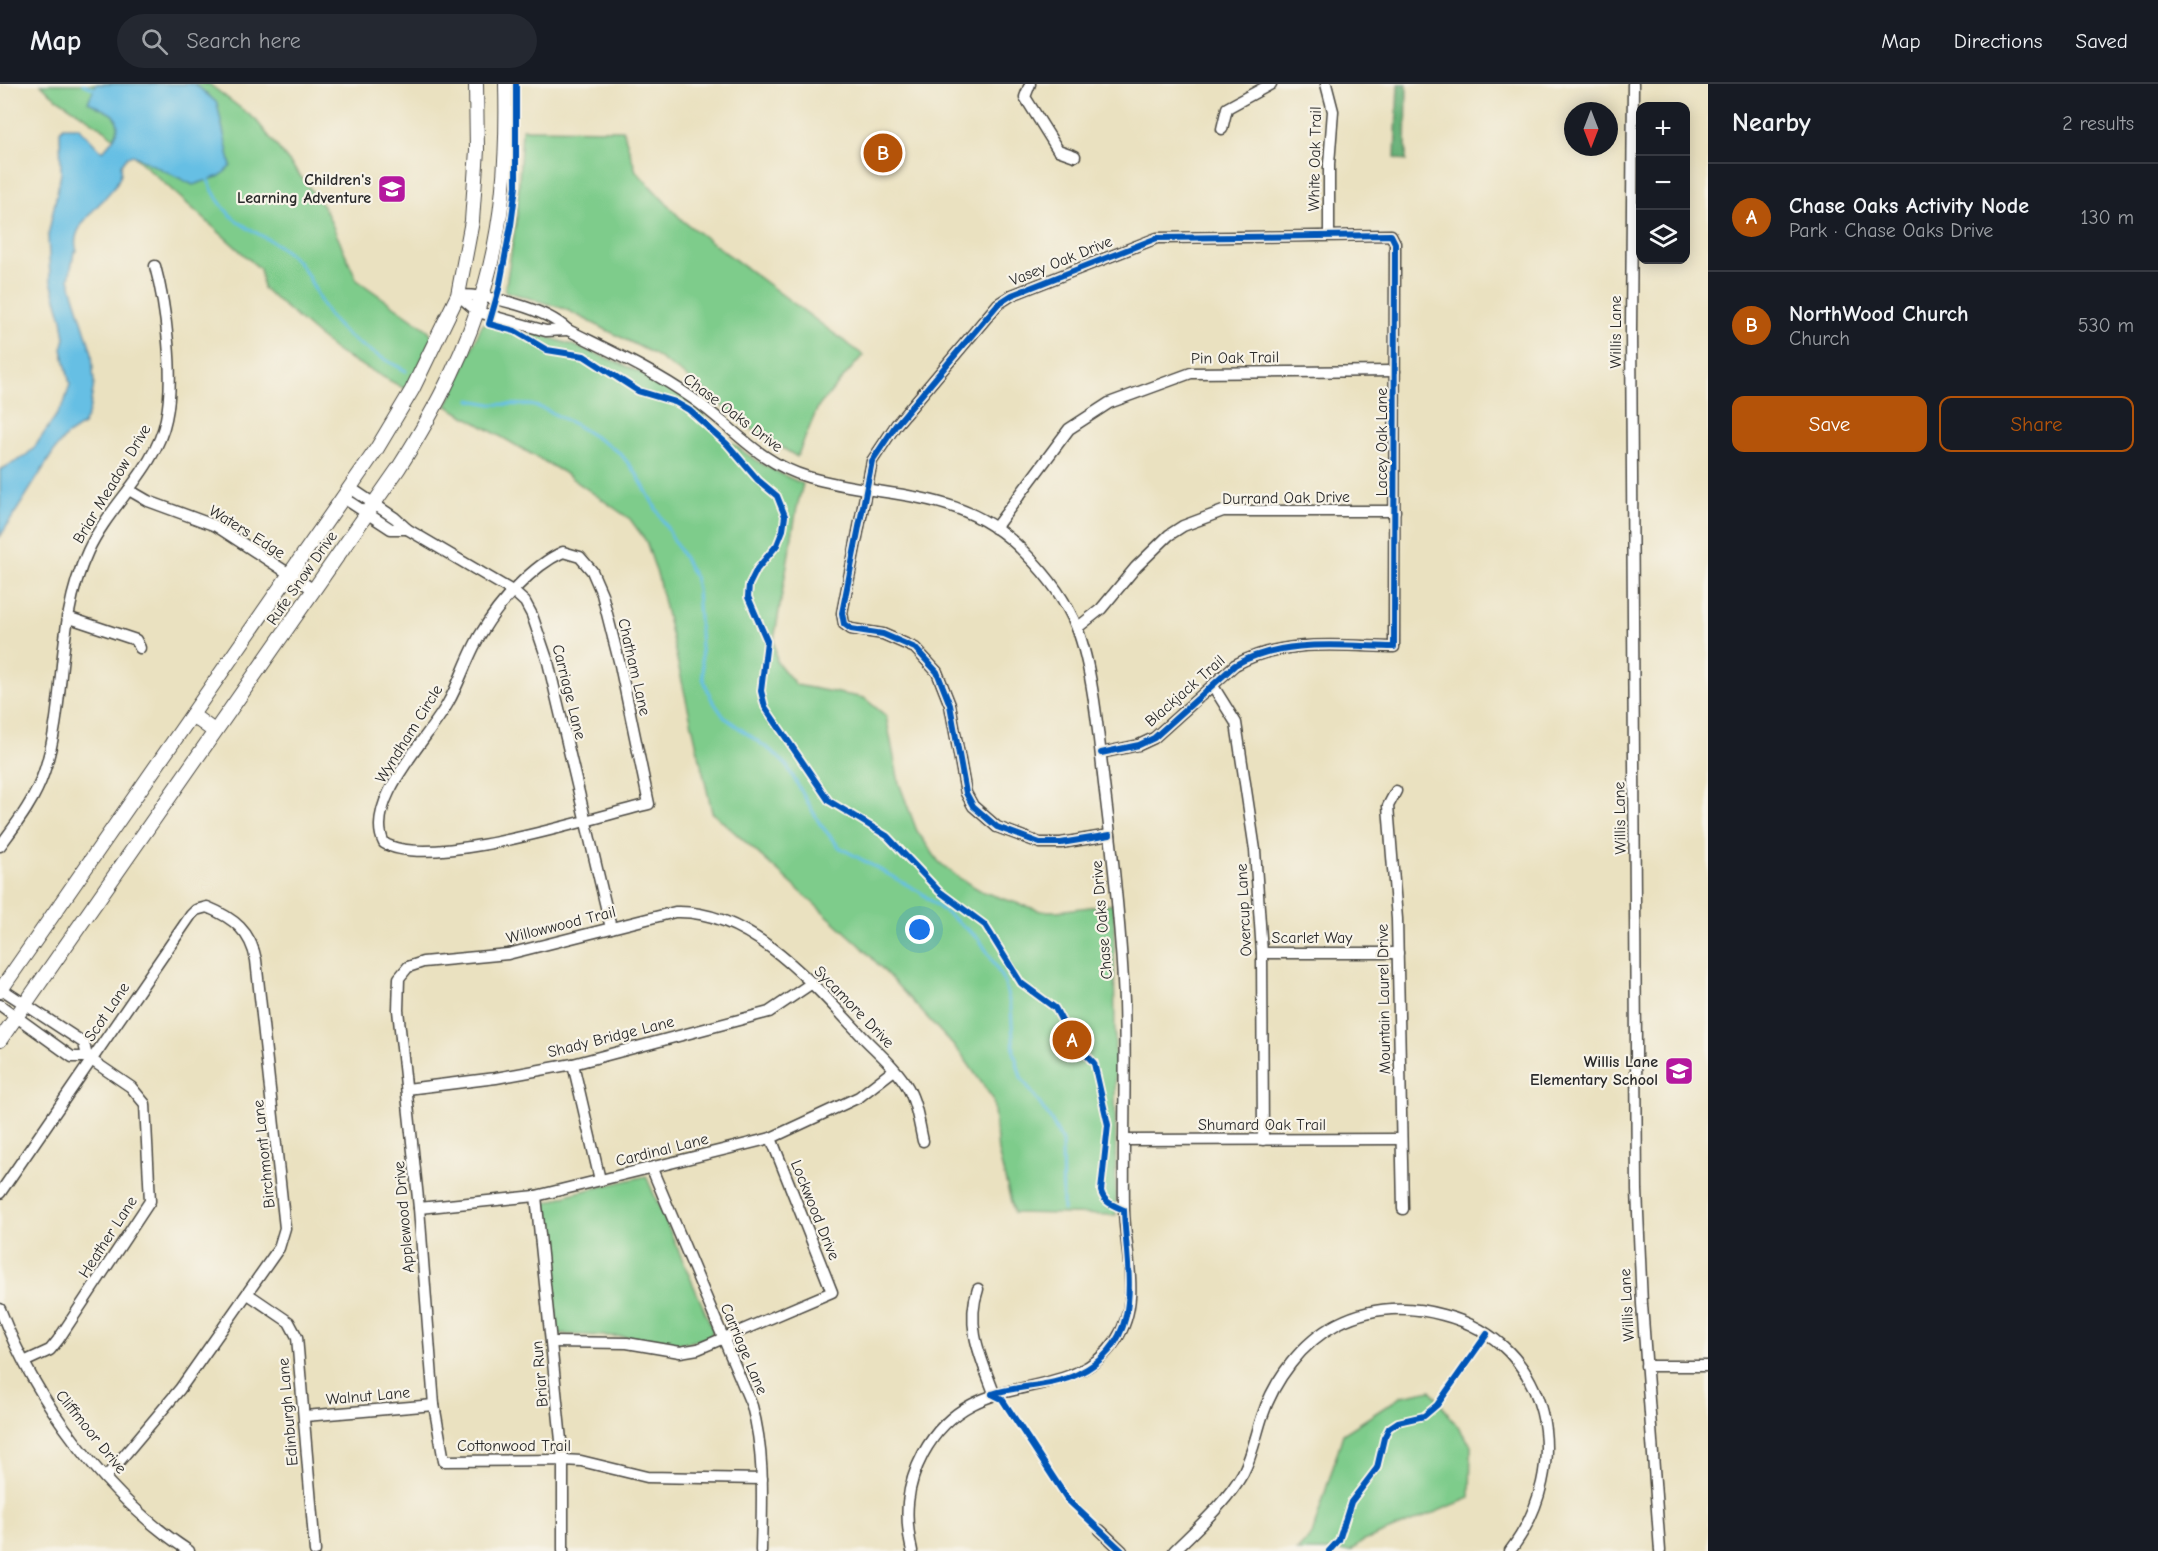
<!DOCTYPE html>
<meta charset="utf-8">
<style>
:root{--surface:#171b24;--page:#242831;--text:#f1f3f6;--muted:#9ea1a6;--line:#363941;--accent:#b45309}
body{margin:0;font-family:"Comic Neue",sans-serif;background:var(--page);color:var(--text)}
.controls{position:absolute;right:18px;top:18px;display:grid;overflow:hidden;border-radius:12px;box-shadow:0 3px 15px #0003}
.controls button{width:54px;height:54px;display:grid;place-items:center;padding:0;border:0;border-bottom:2px solid var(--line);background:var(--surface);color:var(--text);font:30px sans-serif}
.compass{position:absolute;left:1564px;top:18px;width:54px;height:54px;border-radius:50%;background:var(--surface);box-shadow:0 3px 15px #0003;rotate:180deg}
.you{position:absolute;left:920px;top:846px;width:21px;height:21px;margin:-15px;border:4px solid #fff;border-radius:50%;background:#1a73e8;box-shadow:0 0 0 9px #1a73e833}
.badge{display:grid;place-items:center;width:39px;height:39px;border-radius:50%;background:var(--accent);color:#fff;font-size:20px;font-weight:700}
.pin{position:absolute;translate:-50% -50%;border:3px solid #fff;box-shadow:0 2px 6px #0006}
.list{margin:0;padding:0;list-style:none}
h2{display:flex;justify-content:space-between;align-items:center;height:78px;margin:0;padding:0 24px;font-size:26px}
h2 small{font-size:20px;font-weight:400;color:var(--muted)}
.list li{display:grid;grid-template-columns:39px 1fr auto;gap:18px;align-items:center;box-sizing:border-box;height:108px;padding:0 24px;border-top:2px solid var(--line)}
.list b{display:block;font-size:22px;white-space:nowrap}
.list p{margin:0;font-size:20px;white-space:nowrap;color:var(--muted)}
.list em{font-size:20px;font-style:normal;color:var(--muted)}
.actions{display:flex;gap:12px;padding:18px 24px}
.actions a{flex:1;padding:14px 0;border:2px solid var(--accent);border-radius:12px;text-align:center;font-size:21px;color:var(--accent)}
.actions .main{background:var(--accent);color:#fff}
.icon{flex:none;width:33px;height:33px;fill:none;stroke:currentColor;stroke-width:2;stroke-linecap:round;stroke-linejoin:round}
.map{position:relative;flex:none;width:1708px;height:1467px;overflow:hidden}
header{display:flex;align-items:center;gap:36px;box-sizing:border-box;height:84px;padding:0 30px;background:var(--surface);border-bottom:2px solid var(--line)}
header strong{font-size:28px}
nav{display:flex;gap:33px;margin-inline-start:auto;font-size:21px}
.search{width:420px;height:54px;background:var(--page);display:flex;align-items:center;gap:15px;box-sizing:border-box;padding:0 21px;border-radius:33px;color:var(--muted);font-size:22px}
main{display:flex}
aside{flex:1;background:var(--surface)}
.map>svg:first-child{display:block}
.green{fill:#7ecc8b;stroke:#547c5b;stroke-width:1.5}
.forest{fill:#66b077;stroke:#486e51;stroke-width:1.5}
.water{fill:#66bfe4;stroke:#487588;stroke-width:1.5}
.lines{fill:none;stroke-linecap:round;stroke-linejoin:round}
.stream{stroke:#66bfe4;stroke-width:3}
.minor-casing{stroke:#484641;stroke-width:13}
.major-casing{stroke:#484641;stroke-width:16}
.minor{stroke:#fff;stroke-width:10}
.major{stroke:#fff;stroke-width:14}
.cycleway-casing{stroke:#f7f3e8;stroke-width:10}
.cycleway{stroke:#0057b8;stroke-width:6}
.labels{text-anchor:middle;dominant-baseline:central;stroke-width:4.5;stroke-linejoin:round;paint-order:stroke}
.street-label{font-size:16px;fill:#2b2b2b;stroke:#f7f3e8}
.poi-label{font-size:16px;font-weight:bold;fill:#2b2b2b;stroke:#f7f3e8;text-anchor:end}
</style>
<header>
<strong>Map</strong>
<div class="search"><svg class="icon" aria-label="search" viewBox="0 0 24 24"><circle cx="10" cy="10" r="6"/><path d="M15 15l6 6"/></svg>Search here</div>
<nav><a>Map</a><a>Directions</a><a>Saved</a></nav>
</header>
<main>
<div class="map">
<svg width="1708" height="1467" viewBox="0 0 1708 1467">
<rect width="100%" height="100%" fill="#f7f3e8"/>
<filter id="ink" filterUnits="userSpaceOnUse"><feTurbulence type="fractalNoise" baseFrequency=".0167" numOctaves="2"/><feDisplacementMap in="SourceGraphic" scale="12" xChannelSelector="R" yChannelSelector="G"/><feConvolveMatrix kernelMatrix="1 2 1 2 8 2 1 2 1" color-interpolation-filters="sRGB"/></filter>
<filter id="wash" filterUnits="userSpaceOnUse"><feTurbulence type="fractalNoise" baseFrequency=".008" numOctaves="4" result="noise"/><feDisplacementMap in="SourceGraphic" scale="24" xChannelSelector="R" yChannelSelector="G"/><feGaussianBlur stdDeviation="1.35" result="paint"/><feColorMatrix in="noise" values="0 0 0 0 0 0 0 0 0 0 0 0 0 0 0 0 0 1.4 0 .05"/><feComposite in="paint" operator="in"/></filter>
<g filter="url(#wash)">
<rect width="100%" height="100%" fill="#eae1c0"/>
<g class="green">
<polygon points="41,0 209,0 256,36 309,103 326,127 357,196 428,246 433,253 407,306 337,268 263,204 260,185 105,46 52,11"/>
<polygon points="522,45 623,46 636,87 683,137 863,271 818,323 797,373 742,339 697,300 652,269 565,225 505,207 517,132"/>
<path d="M493,236C554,255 620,273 675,308C696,321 711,339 729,356C751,376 776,388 803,400L797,423L774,556L777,578L796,601L864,614L886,632L899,699L917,747L939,778L959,794L983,808L1041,827H1057L1114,820L1116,1131L1014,1129L998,1068L993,1015L962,971L860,861L712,728L658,493L646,457L630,435L561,387L447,322L482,241Z"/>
<polygon points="646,1092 713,1246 710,1253 686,1259 664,1259 628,1253 558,1250 546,1119 570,1110"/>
<polygon points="1431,1306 1471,1361 1470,1414 1362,1458 1351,1467 1297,1467 1312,1451 1343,1350 1402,1312"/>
</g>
<polygon class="forest" points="1398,0 1407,0 1406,77 1395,74"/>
<path class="water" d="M96,0H195L217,19L231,82L220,92L193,101L133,71L127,73L121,81C127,109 65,135 77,167L74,168L69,195L92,269L94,300L89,328L83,341L66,352L54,367L0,453V386L24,373L34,364L64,320L70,300L62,265L65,254L62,235L50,194L48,152L61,89L60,47L63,43H78L101,67L104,66C114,54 123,46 114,31L88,18Z"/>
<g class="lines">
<g class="stream">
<polyline points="83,0 95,5"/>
<path d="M207,94C231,152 258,140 296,176C311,191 315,210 326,227C344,256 377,271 406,287"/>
<polyline points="470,316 491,320 531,321 544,325 576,341 620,369 636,389 694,492 697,505 703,594 711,614 724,633 774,669 787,682 820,740 839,763 920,808 979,855 993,877 1005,900 1011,925 1014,968 1021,993 1051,1036 1062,1057 1063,1126"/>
</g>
</g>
</g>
<g filter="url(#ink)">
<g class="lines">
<g class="minor-casing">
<g id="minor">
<polyline points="1030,0 1025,13 1058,66 1075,72"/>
<polyline points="1326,0 1333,27 1329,80 1329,151"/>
<polyline points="1633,0 1631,247 1637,1106 1642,1220 1660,1467"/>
<polyline points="1222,45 1227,24 1271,0"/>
<path d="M458,211C490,211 545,224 568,246C610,267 654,287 692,314C734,343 757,378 808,393C887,416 962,402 1025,469C1046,490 1066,516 1077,544C1093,585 1099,656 1104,700C1113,772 1121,844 1124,917C1126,986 1123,1056 1124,1126C1125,1168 1142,1219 1116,1256C1069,1326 973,1277 923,1370C906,1402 904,1432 912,1467"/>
<polyline points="458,211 478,228 546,247 568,246"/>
<polyline points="349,403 395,434 407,445 514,508 525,518 532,531 548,578 611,844"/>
<polyline points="129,406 148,417 216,442 314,506"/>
<polyline points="342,413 391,445 407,445"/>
<polyline points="995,444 1069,345 1109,319 1191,289 1395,287"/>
<path d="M563,468L580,473L592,487L602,510L620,581L649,720C594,733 429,787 384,759C363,718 429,654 448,619C461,596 468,570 482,548C499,519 532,482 563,468Z"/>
<polyline points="67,533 136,556 140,564"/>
<polyline points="1077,544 1101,525 1136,483 1169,451 1183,442 1223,427 1395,427"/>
<polyline points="1213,602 1236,639 1255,766 1262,869 1263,1056"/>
<path d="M1101,669L1139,661L1154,654L1235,581C1282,554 1342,562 1394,563L1395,159L1391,151L1157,154L1012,211L998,220L896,341L872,377L842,529L844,540L851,545L883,550L915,564L937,588L950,621L966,709L973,722L997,743L1040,759H1061L1110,751"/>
<polyline points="1396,707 1388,722 1397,835 1403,1125"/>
<path d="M0,762C17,739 35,716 44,688C68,616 54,540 88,467C109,421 156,385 166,335C175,294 166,222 155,182"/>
<polyline points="1262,869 1398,869"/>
<polyline points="0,904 84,959 87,973"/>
<polyline points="0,921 72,973 87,973 131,1003 145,1020 150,1117 58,1256 50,1266 26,1277"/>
<polyline points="573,980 600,1096"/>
<polyline points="407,1005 496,994 573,980 769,928 812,899"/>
<polyline points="1124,1056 1401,1055"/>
<path d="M652,1085L752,1322C765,1369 762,1418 761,1467"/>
<path d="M0,1109L191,831L196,826L207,823C234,834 251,848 256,876L285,1144L279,1164L180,1305L106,1393"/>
<polyline points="536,1112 563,1376 563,1467"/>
<polyline points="419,1124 536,1112 771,1054 859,1013 894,986"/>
<path d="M978,1205C965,1242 981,1274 994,1309"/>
<polyline points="248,1210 289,1238 297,1253 315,1467"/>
<path d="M0,1225C34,1315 107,1414 189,1467"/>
<polyline points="552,1258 627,1259 680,1268 698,1265 832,1208 771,1054"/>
<polyline points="1646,1282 1708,1282"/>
<polyline points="305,1332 434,1321"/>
<path d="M762,1395L647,1393L581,1377L563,1376L444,1377L434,1321L419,1124L398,926L399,894L408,883L423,878L508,870L675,828C750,825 813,900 860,950C876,967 897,984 908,1004C917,1020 919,1040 923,1057"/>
<polyline points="1100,1446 1122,1467"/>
<path d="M1174,1467C1198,1443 1226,1419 1243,1389C1252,1372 1256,1351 1262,1333C1274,1296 1302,1258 1337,1240C1370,1223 1407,1221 1443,1231C1553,1259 1574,1383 1510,1467"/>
</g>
</g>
<g class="major-casing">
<g id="major">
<polyline points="192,631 214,647"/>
<polyline points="0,907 376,366 412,306 458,211 472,137 477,66 476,0"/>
<path d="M0,956L398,385C482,252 510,158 506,0"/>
</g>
</g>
<use href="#minor" class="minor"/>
<use href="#major" class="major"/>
<g class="cycleway-casing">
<g id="cycleway">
<path d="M516,0V102L511,141L499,205L489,240L515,247L547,266L584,272L638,307L675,318L689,326L727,360L758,396L777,412L785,432L783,446L777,461L757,485L749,501L748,513L767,557L761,607L765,623L829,717L887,752L939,807L985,841L1021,899L1055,924L1072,956L1094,979L1108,1041L1101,1107C1104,1119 1113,1121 1124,1126C1126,1188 1148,1256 1078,1290C1052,1303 1019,1301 992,1310"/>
<path d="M1101,669L1139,661L1154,654L1235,581C1282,554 1342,562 1394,563L1395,159L1391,151L1157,154L1012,211L998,220L896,341L872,377L842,529L844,540L851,545L883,550L915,564L937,588L950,621L966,709L973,722L997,743L1040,759H1061L1110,751"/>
<polyline points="992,1310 1002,1315 1068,1416 1122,1467"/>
<polyline points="1329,1467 1339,1456 1351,1418 1377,1384 1384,1354 1389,1344 1398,1338 1424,1332 1437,1321 1487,1250"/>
</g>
</g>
<use href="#cycleway" class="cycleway"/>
</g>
</g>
<defs>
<g id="school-square" transform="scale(1.5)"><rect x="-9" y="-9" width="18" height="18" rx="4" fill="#b5179e" stroke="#f7f3e8"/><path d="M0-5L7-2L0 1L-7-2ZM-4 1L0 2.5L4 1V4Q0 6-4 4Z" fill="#fff"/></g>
</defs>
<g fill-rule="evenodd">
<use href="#school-square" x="392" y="105"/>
<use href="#school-square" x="1679" y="987"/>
</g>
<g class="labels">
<g class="street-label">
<text transform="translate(1315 75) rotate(-89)">White Oak Trail</text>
<text transform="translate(1061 177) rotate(-22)">Vasey Oak Drive</text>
<text transform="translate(1616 248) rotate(-90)">Willis Lane</text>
<text transform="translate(1235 274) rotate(-1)">Pin Oak Trail</text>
<text transform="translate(733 329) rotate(37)">Chase Oaks Drive</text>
<text transform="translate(1382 358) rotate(-90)">Lacey Oak Lane</text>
<text transform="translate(112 400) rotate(-59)">Briar Meadow Drive</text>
<text transform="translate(1286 414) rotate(-1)">Durrand Oak Drive</text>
<text transform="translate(247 448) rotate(32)">Waters Edge</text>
<text transform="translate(302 494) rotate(-55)">Rufe Snow Drive</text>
<text transform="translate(634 583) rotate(77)">Chatham Lane</text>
<text transform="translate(1185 607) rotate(-41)">Blackjack Trail</text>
<text transform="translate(569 608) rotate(76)">Carriage Lane</text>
<text transform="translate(409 650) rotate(-58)">Wyndham Circle</text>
<text transform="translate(1620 734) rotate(-91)">Willis Lane</text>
<text transform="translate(1244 826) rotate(-93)">Overcup Lane</text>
<text transform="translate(1102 836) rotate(-95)">Chase Oaks Drive</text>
<text transform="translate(561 841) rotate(-14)">Willowwood Trail</text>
<text x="1312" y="854">Scarlet Way</text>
<text transform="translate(1384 915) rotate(-91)">Mountain Laurel Drive</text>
<text transform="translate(854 923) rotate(46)">Sycamore Drive</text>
<text transform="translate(107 928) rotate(-56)">Scot Lane</text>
<text transform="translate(611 953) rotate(-14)">Shady Bridge Lane</text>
<text x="1262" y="1041">Shumard Oak Trail</text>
<text transform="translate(662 1066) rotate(-14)">Cardinal Lane</text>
<text transform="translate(264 1070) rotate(-96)">Birchmont Lane</text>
<text transform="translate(815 1126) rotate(68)">Lockwood Drive</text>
<text transform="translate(404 1133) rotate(-95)">Applewood Drive</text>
<text transform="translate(108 1153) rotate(-57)">Heather Lane</text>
<text transform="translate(1627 1221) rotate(-93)">Willis Lane</text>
<text transform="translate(744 1265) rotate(67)">Carriage Lane</text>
<text transform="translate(540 1290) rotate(-95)">Briar Run</text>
<text transform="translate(368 1312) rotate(-5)">Walnut Lane</text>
<text transform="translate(288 1328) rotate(-95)">Edinburgh Lane</text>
<text transform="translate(91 1348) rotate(51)">Cliffmoor Drive</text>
<text x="514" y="1362">Cottonwood Trail</text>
</g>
<g class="poi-label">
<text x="371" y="96">Children's<tspan x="371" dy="18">Learning Adventure</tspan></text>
<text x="1658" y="978">Willis Lane<tspan x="1658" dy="18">Elementary School</tspan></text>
</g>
</g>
</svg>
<div class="controls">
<button>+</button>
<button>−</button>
<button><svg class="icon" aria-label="layers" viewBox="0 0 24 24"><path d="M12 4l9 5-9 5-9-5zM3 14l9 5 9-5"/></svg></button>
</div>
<svg class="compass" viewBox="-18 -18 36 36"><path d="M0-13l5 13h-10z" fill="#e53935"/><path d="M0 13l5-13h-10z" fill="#9ea1a6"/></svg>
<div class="you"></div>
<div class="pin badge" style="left:1072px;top:956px">A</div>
<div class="pin badge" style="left:883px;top:69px">B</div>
</div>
<aside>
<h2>Nearby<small>2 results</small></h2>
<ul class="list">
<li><span class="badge">A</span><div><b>Chase Oaks Activity Node</b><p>Park · Chase Oaks Drive</p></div><em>130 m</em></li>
<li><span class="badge">B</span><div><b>NorthWood Church</b><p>Church</p></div><em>530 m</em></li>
</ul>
<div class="actions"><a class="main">Save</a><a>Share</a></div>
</aside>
</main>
